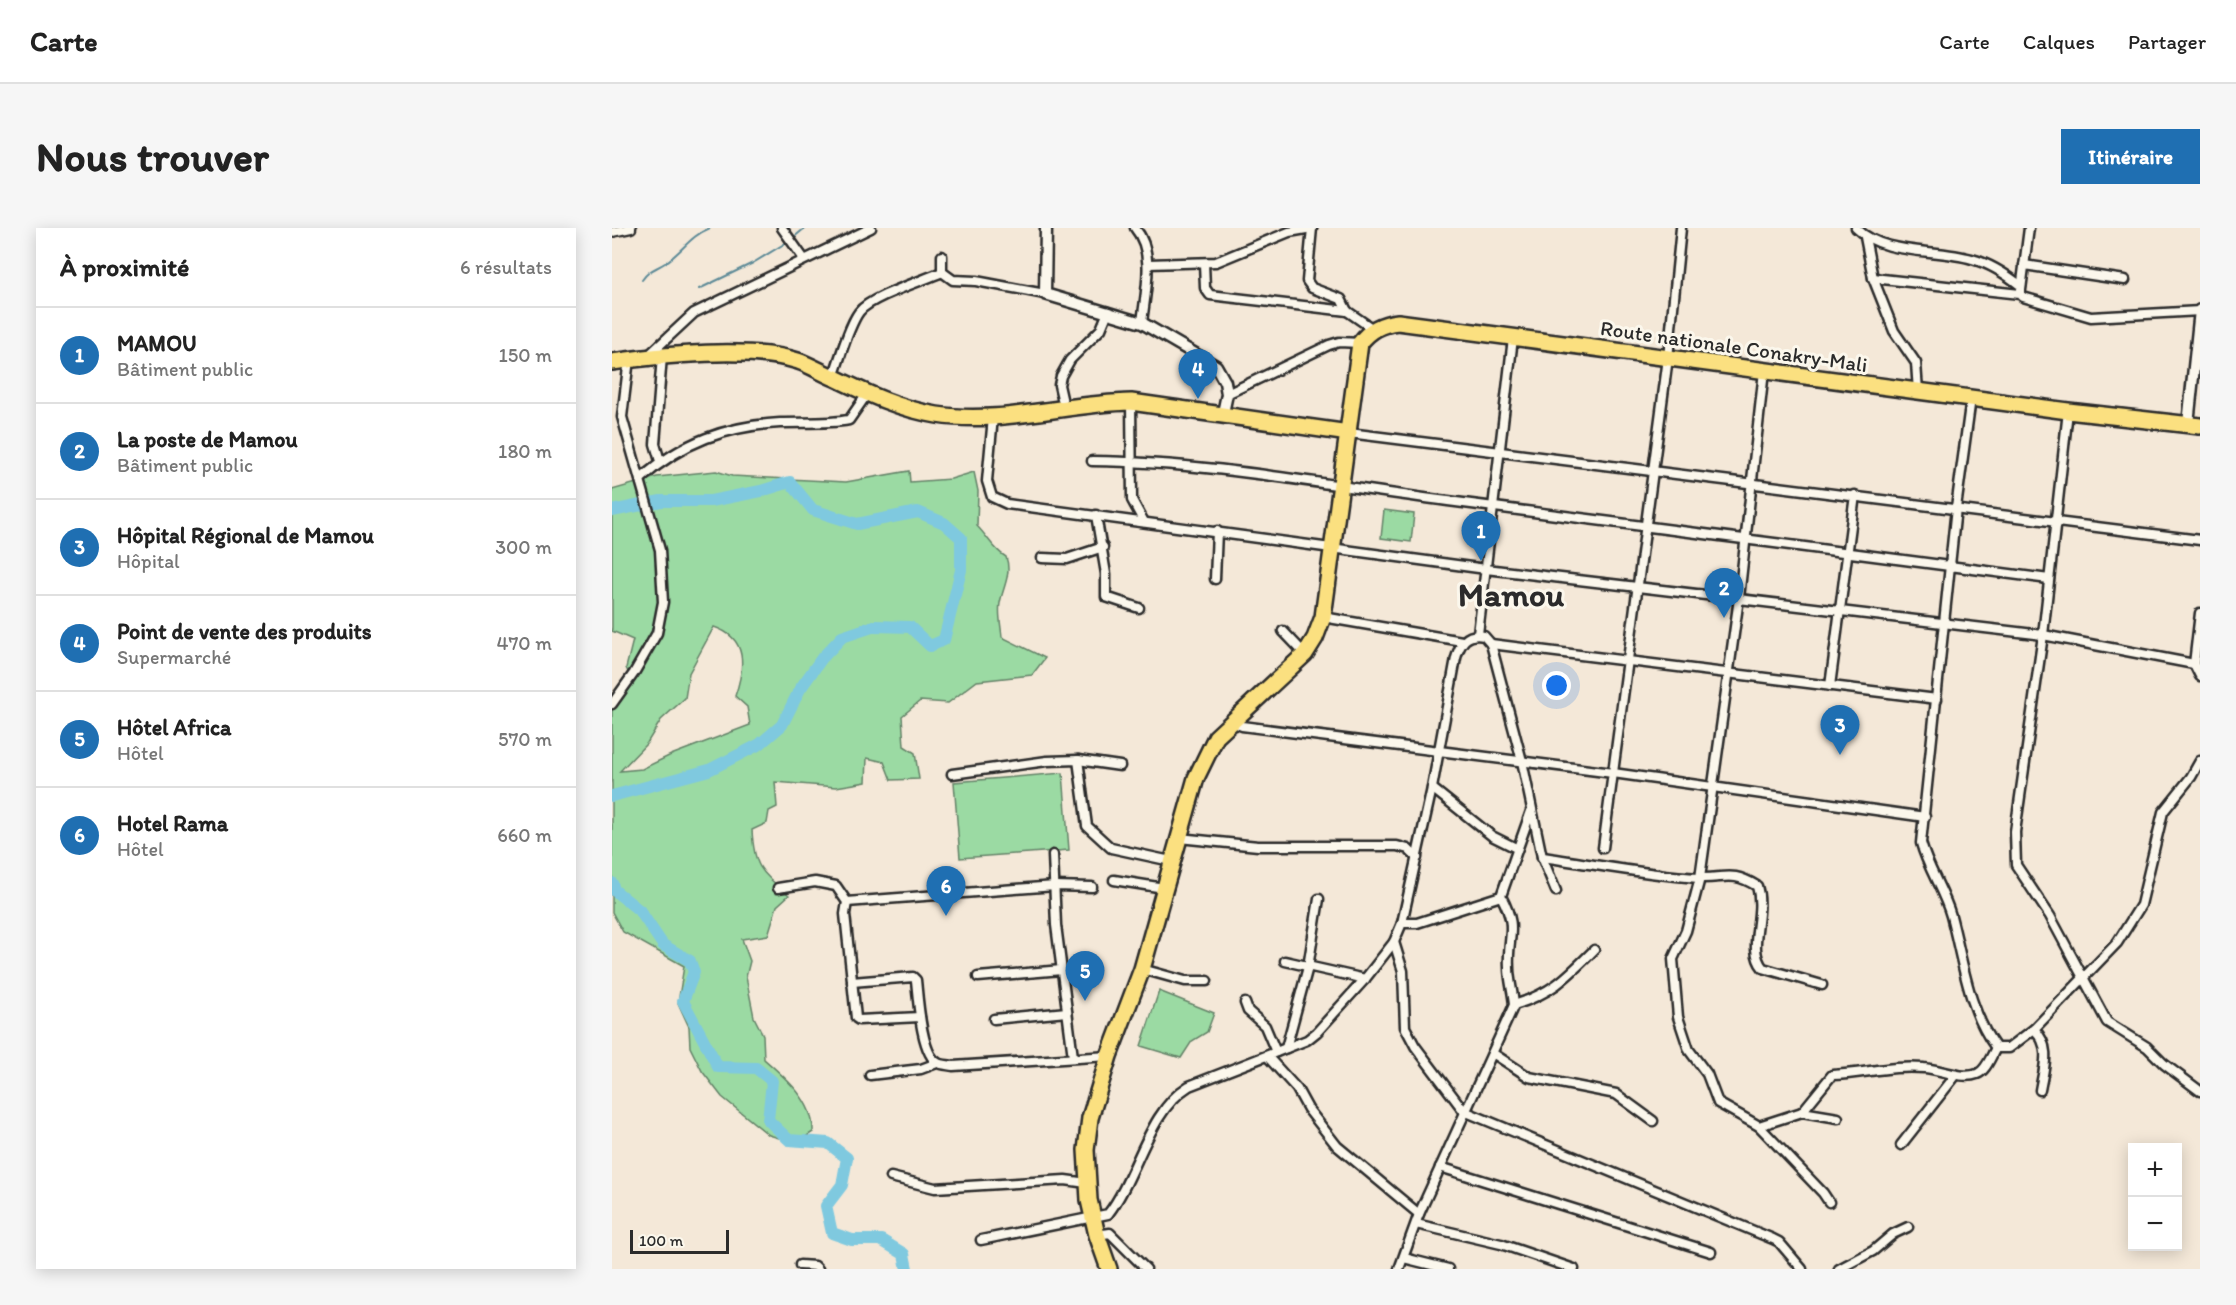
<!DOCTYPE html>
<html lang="fr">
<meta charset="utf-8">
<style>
:root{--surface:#fff;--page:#f6f6f6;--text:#222;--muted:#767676;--line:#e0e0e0;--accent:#1f6fb2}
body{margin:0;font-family:Itim,sans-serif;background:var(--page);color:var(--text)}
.controls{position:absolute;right:18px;bottom:18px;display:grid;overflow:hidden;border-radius:0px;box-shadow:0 3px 15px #0003}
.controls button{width:54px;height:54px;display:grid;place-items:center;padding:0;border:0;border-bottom:2px solid var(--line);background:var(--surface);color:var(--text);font:30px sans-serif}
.scale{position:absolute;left:18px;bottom:15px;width:99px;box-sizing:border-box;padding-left:6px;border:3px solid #2b2b2b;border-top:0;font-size:16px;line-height:21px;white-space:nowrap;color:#2b2b2b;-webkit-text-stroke:4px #fbf7ec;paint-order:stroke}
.you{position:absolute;left:945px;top:458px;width:21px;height:21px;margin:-15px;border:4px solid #fff;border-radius:50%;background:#1a73e8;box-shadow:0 0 0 9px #1a73e833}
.badge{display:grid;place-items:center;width:39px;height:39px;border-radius:50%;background:var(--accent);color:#fff;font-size:20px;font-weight:700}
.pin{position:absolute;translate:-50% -50px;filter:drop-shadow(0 2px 3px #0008)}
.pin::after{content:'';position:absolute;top:32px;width:21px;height:18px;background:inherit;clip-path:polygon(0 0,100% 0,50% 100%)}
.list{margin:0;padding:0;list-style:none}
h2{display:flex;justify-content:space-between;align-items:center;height:78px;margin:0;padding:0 24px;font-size:26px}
h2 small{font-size:20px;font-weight:400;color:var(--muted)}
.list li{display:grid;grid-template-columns:39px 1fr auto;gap:18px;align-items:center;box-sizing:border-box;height:96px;padding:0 24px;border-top:2px solid var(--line)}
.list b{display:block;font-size:22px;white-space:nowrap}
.list p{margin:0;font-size:20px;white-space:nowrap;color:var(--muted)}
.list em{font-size:20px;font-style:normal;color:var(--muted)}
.map{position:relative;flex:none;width:1588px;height:1041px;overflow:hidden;border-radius:0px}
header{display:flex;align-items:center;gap:36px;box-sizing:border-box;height:84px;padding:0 30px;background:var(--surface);border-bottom:2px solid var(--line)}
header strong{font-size:28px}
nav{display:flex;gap:33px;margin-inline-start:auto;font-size:21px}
.intro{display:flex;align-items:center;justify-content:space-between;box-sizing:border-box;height:144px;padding:0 36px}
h1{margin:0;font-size:42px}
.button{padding:15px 27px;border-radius:0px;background:var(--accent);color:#fff;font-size:21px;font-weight:700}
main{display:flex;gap:36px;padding:0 36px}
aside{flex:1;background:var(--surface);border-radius:0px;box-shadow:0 3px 15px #0003}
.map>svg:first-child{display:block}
.green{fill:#9bdaa3;stroke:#638267;stroke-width:1.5;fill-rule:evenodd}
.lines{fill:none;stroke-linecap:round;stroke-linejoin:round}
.stream{stroke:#5d8a97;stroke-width:2}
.river{stroke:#7fc9df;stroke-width:12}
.street-casing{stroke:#2b2b2b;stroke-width:13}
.secondary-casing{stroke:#2b2b2b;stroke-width:15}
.highway-casing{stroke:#2b2b2b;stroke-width:20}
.street{stroke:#fbf7ec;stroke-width:8}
.secondary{stroke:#fbf7ec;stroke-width:10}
.highway{stroke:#fbe080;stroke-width:15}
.labels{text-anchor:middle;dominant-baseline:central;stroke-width:6;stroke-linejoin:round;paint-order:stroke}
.street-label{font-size:21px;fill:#2b2b2b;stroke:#fbf7ec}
.town-label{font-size:33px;font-weight:bold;fill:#2b2b2b;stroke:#fbf7ec}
</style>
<header>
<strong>Carte</strong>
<nav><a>Carte</a><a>Calques</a><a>Partager</a></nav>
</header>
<div class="intro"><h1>Nous trouver</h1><a class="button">Itinéraire</a></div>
<main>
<aside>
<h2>À proximité<small>6 résultats</small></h2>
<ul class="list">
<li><span class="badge">1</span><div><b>MAMOU</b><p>Bâtiment public</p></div><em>150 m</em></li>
<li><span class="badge">2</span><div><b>La poste de Mamou</b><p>Bâtiment public</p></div><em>180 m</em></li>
<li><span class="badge">3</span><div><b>Hôpital Régional de Mamou</b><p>Hôpital</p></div><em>300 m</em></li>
<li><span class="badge">4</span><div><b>Point de vente des produits</b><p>Supermarché</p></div><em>470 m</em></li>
<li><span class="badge">5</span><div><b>Hôtel Africa</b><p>Hôtel</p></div><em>570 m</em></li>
<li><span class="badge">6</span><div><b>Hotel Rama</b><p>Hôtel</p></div><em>660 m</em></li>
</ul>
</aside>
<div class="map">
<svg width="1588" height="1041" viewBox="0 0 1588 1041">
<rect width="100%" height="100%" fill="#f4e8d8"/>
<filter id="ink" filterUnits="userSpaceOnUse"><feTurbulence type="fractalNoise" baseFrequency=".0167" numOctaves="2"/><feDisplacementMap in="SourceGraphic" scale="12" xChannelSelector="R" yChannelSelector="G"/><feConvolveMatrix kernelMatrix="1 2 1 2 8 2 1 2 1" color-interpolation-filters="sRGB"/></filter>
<g filter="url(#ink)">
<g class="green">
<path d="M104,243L120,248L234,254L297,243L298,254L339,251L362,244L366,263L365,298C376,309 381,321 394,329C400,346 391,359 388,375C386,385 389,398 390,409L433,430L420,447L365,453L336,475L308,473L290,488L292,518L303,525L307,551L279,552L272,534L255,530L254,554L224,559L163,554L165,579L157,583L155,595L140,602C142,640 149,644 177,667L165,678L156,707L130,711L138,733L134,749L142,789L151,807L152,831C174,850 202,874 201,904L184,915L157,907L110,869L90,843L78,819L77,799L66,775L72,738L11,704L0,684V481L20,452L14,440L21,412L0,403V262L45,249ZM102,399C136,410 133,439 123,468L135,479L138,497L59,527L30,541L8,543L35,515L49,492L73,470L77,445Z"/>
<polygon points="772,282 802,286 799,314 769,310"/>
<polygon points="451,545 457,622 348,630 342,554"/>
<polygon points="547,763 602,785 595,804 580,813 569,830 529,818"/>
</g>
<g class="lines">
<g class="stream">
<polyline points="181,10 193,0"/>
<path d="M30,52C38,41 42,42 53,35C70,24 78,8 98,0"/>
<polyline points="87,61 141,35 177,13"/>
</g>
<g class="river">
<polyline points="0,283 49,273 99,273 149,263 178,254 201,282 245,296 306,284 332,295 349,310 349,342 332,412 318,418 298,399 263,398 230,409 210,430 188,461 170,497 148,516 97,542 0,568"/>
<polyline points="0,655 2,662 28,683 51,717 78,733 82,744 71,773 106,839 144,840 160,853 156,892 177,912 216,915 235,930 230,957 214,978 220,1005 240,1012 269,1012 292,1026 295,1041"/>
</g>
<g class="street-casing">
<g id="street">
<polyline points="170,0 192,31"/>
<path d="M523,0C544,25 533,65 530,95"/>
<polyline points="700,0 695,53 700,60 729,71 735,83 761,101"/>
<path d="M1244,0C1272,28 1323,20 1360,31C1379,36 1394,46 1409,58"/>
<polyline points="0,4 19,0"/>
<polyline points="1253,9 1261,50 1282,103 1304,135 1306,163"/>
<polyline points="330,28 330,44 341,52 364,53 433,66"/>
<polyline points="592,35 593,60 598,67 735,83"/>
<polyline points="536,36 604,34 677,4 700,0"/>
<polyline points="1412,37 1513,52"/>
<polyline points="1261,50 1408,66 1411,69 1479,89 1588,83"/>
<polyline points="1409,62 1417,0"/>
<polyline points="37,127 82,85 259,0"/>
<polyline points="1152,143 1127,370 1088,650 1074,703 1061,731 1066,789 1077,822 1095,846 1106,875 1147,898 1211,965 1217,974"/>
<path d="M221,149C228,131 236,99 247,84C258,69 310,53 330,44"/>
<polyline points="615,166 717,117 727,114 748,115"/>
<path d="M1359,170L1344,280L1309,615C1316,641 1332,663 1339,688C1351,733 1356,782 1384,820H1397L1422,801L1505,715L1529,677L1551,584L1579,549L1588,533"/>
<polyline points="519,174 520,272 532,294"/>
<polyline points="452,179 447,157 449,148 458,132 489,101 496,84"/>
<polyline points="1456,183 1431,407 1403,604 1404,637 1438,688 1495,794 1535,819 1552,836 1588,863"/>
<polyline points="381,189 375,253 380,269 395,276 874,341 1431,407 1582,436"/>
<polyline points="737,205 1588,312"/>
<polyline points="48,233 43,216 50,128"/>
<path d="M480,233C599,234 718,258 836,273C1036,299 1237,324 1437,351"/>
<path d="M30,250C70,214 115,198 168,195C191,194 215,196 237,192L255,166"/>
<polyline points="484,287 494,346 494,369 527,380"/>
<polyline points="430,330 455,331 491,319"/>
<polyline points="603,351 605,303"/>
<polyline points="1588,385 1582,436 1588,448"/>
<polyline points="711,389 850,413"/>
<polyline points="671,403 693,426"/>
<polyline points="866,406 901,110"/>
<polyline points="879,416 1325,471"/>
<polyline points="1218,458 1243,267"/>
<polyline points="0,476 22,445 45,405 51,374 48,322 10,189 17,131"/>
<polyline points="619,494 630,498 1001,545 1313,589"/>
<polyline points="466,532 475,598 499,620 559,633"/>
<polyline points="340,546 435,533 466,532 508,538"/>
<polyline points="820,560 880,608 904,620"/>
<polyline points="567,610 646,618 785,618 796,621 805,630"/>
<polyline points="991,620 1056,130 1069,0"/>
<polyline points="441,627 444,697 461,829"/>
<path d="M930,629C981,636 1035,647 1087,650C1115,651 1118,642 1145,658C1154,687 1134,720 1151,740L1210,757"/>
<polyline points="502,652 552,660"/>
<polyline points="166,660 203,654 224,658 235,674 233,686 244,790 247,792 308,789"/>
<path d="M889,668C907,702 895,706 897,740C897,752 901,764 902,777"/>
<polyline points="235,674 443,658 480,659"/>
<polyline points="790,695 805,695 889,668 919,583"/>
<polyline points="782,714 791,743 793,799 803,818 852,883 1161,1011 1167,1014 1190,1041"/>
<polyline points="673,733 753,751"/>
<polyline points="530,741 573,753 595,753"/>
<polyline points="366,749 450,742"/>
<path d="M240,754L301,749L304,752C306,770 309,827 326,835C330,837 337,837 341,838L497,828"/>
<polyline points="633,775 636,783 653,798 664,824"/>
<polyline points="382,791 455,784"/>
<path d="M1422,801C1440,819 1432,839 1428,862"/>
<polyline points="674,820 696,739 707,671"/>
<polyline points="882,826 917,849 1004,866 1041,893"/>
<polyline points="655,828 685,861 696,881 725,918 807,986"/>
<polyline points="258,847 309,841 325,835"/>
<path d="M1190,884L1220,847C1251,846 1280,837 1312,840C1328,841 1350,852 1365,846C1374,843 1379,828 1384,820"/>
<polyline points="1147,898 1190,884 1226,890"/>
<polyline points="1289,917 1344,847"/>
<polyline points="828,939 1099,1024"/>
<polyline points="279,949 323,960 453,952 475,955"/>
<polyline points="804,996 889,1016 962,1041"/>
<polyline points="485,1007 498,1005 534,1041"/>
<path d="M369,1012L496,986C525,949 536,883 577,858L695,812L705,804L753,751L782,714L790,695L820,560L844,430C848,415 855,404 872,408L879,416L910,533L930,629L944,663"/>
<polyline points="792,1030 836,1041"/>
<polyline points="188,1037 203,1038 206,1041"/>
<path d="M787,1041L807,986L902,777C940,765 954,750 982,722"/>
<polyline points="1227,1041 1261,1023 1281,1006 1296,999"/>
</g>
</g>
<g class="secondary-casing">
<g id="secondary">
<polyline points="434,0 433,66 530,95 604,138 613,154 615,166 611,185"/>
<polyline points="1576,196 1588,82"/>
</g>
</g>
<g class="highway-casing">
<g id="highway">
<path d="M0,134C48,127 141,118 186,133C198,137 211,145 223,150C256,166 288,181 325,187C389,197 455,175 519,174L737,205"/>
<path d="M497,1041L485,1007L477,972L474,922L478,890L497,828L530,741L584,550L604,509L693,426L703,410L711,389L748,115C758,102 769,96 786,94L1456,183L1588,198"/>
</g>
</g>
<use href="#street" class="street"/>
<use href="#secondary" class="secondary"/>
<use href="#highway" class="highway"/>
</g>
</g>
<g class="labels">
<g class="street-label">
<text transform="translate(1122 118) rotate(8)">Route nationale Conakry-Mali</text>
</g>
<g class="town-label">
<text x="899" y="366">Mamou</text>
</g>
</g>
</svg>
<div class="controls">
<button>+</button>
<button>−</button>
</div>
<div class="scale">100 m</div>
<div class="you"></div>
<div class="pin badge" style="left:869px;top:333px">1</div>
<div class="pin badge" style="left:1112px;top:390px">2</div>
<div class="pin badge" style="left:1228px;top:527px">3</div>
<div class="pin badge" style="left:586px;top:171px">4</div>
<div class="pin badge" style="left:473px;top:773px">5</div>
<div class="pin badge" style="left:334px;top:688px">6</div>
</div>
</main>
